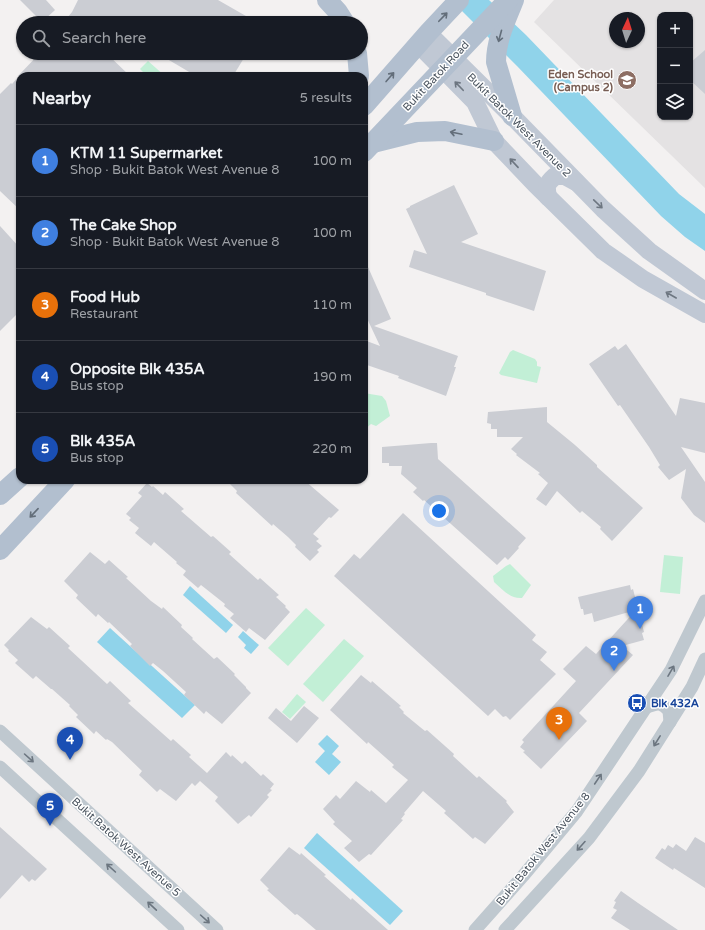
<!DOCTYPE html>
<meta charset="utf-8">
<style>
:root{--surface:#171b24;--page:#242831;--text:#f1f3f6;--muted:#9ea1a6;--line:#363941;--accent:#1e69e0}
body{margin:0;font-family:"Varela Round",sans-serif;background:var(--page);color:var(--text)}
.controls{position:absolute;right:12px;top:12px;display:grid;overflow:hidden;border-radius:8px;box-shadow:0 1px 3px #0004}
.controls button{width:36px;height:36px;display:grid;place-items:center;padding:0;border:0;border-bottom:1px solid var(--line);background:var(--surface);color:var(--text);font:20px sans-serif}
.compass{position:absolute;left:609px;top:12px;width:36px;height:36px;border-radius:50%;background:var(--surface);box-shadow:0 1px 3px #0004;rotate:4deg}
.you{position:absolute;left:439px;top:511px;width:14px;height:14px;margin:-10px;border:3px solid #fff;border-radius:50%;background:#1a73e8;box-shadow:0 0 0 6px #1a73e833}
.badge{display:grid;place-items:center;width:26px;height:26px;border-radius:50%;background:var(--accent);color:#fff;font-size:13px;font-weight:700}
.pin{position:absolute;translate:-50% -33px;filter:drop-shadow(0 1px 2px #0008)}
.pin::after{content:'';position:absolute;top:21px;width:14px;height:12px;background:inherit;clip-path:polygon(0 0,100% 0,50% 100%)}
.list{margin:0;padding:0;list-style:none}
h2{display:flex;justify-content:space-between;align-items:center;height:52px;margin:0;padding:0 16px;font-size:17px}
h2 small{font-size:13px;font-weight:400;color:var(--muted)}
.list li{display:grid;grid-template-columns:26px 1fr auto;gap:12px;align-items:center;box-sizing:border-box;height:72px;padding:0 16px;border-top:1px solid var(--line)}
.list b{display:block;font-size:15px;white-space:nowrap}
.list p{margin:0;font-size:13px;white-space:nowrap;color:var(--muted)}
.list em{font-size:13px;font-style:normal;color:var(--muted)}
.icon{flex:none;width:22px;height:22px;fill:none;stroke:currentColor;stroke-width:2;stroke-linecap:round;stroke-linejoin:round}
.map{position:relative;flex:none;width:705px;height:930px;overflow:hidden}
.search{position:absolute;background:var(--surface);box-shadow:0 1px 3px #0004;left:16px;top:16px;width:352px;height:44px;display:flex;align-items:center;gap:10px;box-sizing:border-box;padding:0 14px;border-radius:22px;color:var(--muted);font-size:15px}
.panel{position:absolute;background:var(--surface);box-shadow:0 1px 3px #0004;left:16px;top:72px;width:352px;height:412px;border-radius:12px}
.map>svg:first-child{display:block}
.education{fill:#e4e2e3;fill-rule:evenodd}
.green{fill:#c2efd6}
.water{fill:#90d3ea}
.building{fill:#cbcdd3}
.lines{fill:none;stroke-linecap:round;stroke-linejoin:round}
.minor{stroke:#bfc8cf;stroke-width:13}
.secondary{stroke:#c0c8d4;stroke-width:18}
.primary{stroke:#b2bfcf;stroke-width:20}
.oneway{stroke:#636e7a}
.oneway2{stroke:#6d7681}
.oneway3{stroke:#6c7680}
.labels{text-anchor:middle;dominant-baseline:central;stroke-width:3;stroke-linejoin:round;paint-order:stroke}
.education-label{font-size:11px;font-weight:bold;fill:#785e54;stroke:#fff;text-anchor:end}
.street-label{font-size:11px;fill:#49535e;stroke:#fff}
.transit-label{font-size:11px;font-weight:bold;fill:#164399;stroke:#fff;text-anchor:start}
</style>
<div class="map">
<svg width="705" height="930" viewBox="0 0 705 930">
<rect width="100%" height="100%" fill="#f3f1f1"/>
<path class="education" d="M554,0H705V188L534,22ZM660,15H690V117H660ZM615,18H639V42H615Z"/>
<g class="green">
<polygon points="148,61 165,76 147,76 140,69"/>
<polygon points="513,350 535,359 537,362 537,366 541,367 537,383 501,375 499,373 510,352"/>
<polygon points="364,393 382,396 386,401 390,416 376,426 371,424 364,430"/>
<polygon points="664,555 683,557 680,594 660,592"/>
<path d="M510,564L531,585L522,598C510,599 502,589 494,582L493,576L506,566Z"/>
<polygon points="306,608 325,625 288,666 268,648"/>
<polygon points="344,639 364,656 323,702 303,684"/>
<polygon points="297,694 306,702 290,719 282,712"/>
</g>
<g class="water">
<polygon points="451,0 489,0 526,35 679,194 705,214 705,251 685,237 661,216 517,66"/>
<polygon points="190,586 233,625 226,633 183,595"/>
<polygon points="110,628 195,705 182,718 97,642"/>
<polygon points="243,631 259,645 251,654 244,648 246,645 238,637"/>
<polygon points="327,735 339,746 332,754 341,762 329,775 315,762 325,751 318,744"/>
<polygon points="317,833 403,911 390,925 304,848"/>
</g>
<g class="building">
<polygon points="20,0 46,0 55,10 42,22"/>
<polygon points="78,0 218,0 258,23 63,23 72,12"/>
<polygon points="705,50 705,94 690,80 690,63"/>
<polygon points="40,53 106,53 130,76 20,76 20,210 0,191 0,94 11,83 12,84 19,76 18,76"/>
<polygon points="157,53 247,53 233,76 196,76"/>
<polygon points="454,185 478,234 461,242 546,271 534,311 486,295 486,293 409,267 414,250 427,254 406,209 410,207 410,206"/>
<polygon points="0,226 20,248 20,311 0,331"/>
<polygon points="364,258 391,319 374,326 458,356 454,367 456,367 446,396 398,378 399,376 364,364 364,340 380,346 364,312"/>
<polygon points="626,344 676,416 680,398 705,403 705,453 681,447 705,482 705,523 694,515 681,498 686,469 669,480 658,467 660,465 649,447 620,405 618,406 589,364 615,346 618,350"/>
<polygon points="547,407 547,422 575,445 597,465 597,467 643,508 612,541 600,529 601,527 582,511 580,513 557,491 546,506 536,499 548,483 538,474 540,473 516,455 517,454 511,449 523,437 497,437 497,429 491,429 491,424 487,423 488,412"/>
<polygon points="431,443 437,443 438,459 526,538 518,547 519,548 508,560 505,557 497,565 424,500 423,501 413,492 417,488 401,474 402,466 389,466 389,463 382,463 382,447"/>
<polygon points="226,480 304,480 339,510 331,518 329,517 313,534 319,539 316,541 322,546 317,550 319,552 310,561 295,547 296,545 288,537 273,524 272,526 236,493 237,491"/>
<polygon points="147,483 152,487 153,486 163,495 165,492 184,509 181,511 211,537 213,536 231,552 229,554 258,580 260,578 279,595 276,597 286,606 285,607 290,612 265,640 249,628 246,632 230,618 234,614 224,606 225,604 201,585 198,588 183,575 186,571 176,563 177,562 154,542 151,546 135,533 139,528 129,520 131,518 126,514 142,496 138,493"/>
<polygon points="403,513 536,635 532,640 547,652 540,660 556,674 510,720 506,716 503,717 495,709 488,716 334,576 354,554 360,559"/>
<polygon points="90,552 105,564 109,560 128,577 126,578 151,601 162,609 163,607 182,625 181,627 193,638 192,639 214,659 217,657 235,674 234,675 246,687 246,688 251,693 222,724 206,711 204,714 184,695 186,692 163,671 153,663 150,666 130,646 132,644 109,622 108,623 98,614 96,617 76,598 78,595 64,581"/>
<polygon points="630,585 631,590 633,589 644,632 642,633 644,640 622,646 633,655 579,713 587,721 541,769 523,752 525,751 520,747 524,742 522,740 576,681 563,669 586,646 596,654 636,610 594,622 592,613 584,615 583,609 581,609 578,597"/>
<polygon points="31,617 47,629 49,627 70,646 68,648 107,684 110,681 131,701 128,703 171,741 173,739 191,755 189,757 207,773 226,752 231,757 232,755 242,764 245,761 261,776 263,774 274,784 270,789 272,790 267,795 269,797 251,817 249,815 238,824 215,801 218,797 200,781 195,786 192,783 176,801 160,789 157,792 139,775 142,771 112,742 107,739 106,740 96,731 94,734 76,717 78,715 69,706 70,705 52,689 51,689 36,676 33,679 15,663 18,660 8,651 9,650 4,645"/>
<polygon points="361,675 371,683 372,681 401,706 399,707 404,712 403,713 420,727 425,731 427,730 454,754 453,756 477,778 479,776 507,801 506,802 514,812 485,844 475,837 473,839 444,813 446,811 423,791 404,813 405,814 401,819 403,820 371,855 369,854 359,862 344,848 352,841 333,824 335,822 323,809 336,795 340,799 356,781 370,792 371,790 386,803 408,780 392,767 394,765 368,742 367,744 330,710"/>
<polygon points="304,706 319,718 297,743 268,718 276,708 291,721"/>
<polygon points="0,827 47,869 35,881 32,879 29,882 22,875 0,899"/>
<polygon points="695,837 705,843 705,888 674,868 673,870 655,858 662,848 665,850 668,845 673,848 676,844 686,851"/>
<polygon points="289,847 300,855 301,853 326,875 324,876 332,883 351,900 352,898 388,930 316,930 302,918 297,914 295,915 267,890 269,889 260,880"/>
<polygon points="621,891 638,903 678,930 630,930 611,918 617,910 613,908 616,902 614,901"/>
</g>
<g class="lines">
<g class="minor">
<path d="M647,707C658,703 661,702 669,711L670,722"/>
<polyline points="0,731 217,930"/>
<polyline points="0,767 178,930"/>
<polyline points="475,930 523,876 577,811 671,670 705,601"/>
<polyline points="505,930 589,838 639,771 692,687 705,659"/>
</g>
<g class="secondary">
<polyline points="428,33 512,116 603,209 649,251 705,291"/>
<polyline points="418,44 475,102 494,141 535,184 603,251 643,279 705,314"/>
<path d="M548,197C546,186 546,184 555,176H565L576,182"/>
</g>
<g class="primary">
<polyline points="327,0 338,12 345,23"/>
<polyline points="357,53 359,76"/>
<polyline points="364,106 428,33 459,0"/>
<path d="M512,116L496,62C496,40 506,20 514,0"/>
<polyline points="373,143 417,132 445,131 494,141"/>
<polyline points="364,152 508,0"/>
<polyline points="0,495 20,477"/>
<polyline points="0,550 65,480"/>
</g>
</g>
<defs><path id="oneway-shaft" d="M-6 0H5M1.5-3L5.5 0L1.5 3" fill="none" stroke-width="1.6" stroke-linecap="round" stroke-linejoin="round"/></defs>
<g class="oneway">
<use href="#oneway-shaft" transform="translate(443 17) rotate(-46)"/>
<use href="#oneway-shaft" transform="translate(500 36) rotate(105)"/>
<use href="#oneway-shaft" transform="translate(390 77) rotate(-49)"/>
<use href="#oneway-shaft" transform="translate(456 133) rotate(-168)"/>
<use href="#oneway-shaft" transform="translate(34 513) rotate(133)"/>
</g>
<g class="oneway2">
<use href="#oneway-shaft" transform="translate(459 86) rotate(-134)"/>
<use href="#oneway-shaft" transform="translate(514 163) rotate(-133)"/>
<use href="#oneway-shaft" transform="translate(598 204) rotate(44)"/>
<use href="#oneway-shaft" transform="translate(671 295) rotate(-150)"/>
</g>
<g class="oneway3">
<use href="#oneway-shaft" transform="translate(671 671) rotate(-60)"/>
<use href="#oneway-shaft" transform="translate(657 741) rotate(122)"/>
<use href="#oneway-shaft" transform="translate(29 758) rotate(42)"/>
<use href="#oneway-shaft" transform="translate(598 779) rotate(-56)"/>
<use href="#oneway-shaft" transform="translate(581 846) rotate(132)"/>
<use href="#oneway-shaft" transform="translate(111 868) rotate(-138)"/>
<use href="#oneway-shaft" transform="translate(152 906) rotate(-137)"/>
<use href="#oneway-shaft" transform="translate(205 919) rotate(42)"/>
</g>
<defs>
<g id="school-disc" transform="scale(1)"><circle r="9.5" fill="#8d6e63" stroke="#fff"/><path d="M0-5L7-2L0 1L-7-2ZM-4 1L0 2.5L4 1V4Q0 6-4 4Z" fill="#fff"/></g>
<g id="bus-disc" transform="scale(1)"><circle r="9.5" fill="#1a4fb4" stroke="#fff"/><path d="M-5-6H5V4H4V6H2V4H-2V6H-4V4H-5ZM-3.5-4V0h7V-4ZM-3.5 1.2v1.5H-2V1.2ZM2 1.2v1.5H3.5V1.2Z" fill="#fff"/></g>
</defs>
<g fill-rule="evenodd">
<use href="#school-disc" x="627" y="80"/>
<use href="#bus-disc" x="637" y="703"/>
</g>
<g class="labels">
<g class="education-label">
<text x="613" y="74">Eden School<tspan x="613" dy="13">(Campus 2)</tspan></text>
</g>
<g class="street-label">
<text transform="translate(436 76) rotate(-47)">Bukit Batok Road</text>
<text transform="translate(519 125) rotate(45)">Bukit Batok West Avenue 2</text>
<text transform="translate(126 847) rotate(42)">Bukit Batok West Avenue 5</text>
<text transform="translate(543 849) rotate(-51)">Bukit Batok West Avenue 8</text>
</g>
<g class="transit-label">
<text x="651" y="703">Blk 432A</text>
</g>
</g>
</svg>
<div class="controls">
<button>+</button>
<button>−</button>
<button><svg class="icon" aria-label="layers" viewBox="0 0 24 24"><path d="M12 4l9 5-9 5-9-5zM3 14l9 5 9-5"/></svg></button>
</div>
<svg class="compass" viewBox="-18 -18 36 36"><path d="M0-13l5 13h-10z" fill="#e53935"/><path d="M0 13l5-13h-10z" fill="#9ea1a6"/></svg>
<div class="you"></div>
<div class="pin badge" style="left:640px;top:629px;background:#3f7fe0">1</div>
<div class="pin badge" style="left:614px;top:671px;background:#3f7fe0">2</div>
<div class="pin badge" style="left:559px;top:740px;background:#e8710a">3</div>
<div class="pin badge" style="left:70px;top:760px;background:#1a4fb4">4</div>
<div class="pin badge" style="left:50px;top:826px;background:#1a4fb4">5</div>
<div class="search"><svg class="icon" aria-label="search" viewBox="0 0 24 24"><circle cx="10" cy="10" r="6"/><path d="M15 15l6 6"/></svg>Search here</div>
<section class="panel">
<h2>Nearby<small>5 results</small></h2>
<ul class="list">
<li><span class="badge" style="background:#3f7fe0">1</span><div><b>KTM 11 Supermarket</b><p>Shop · Bukit Batok West Avenue 8</p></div><em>100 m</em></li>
<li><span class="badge" style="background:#3f7fe0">2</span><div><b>The Cake Shop</b><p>Shop · Bukit Batok West Avenue 8</p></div><em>100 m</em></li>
<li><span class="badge" style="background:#e8710a">3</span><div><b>Food Hub</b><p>Restaurant</p></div><em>110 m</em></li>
<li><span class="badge" style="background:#1a4fb4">4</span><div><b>Opposite Blk 435A</b><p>Bus stop</p></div><em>190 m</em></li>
<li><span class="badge" style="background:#1a4fb4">5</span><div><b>Blk 435A</b><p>Bus stop</p></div><em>220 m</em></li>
</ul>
</section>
</div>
